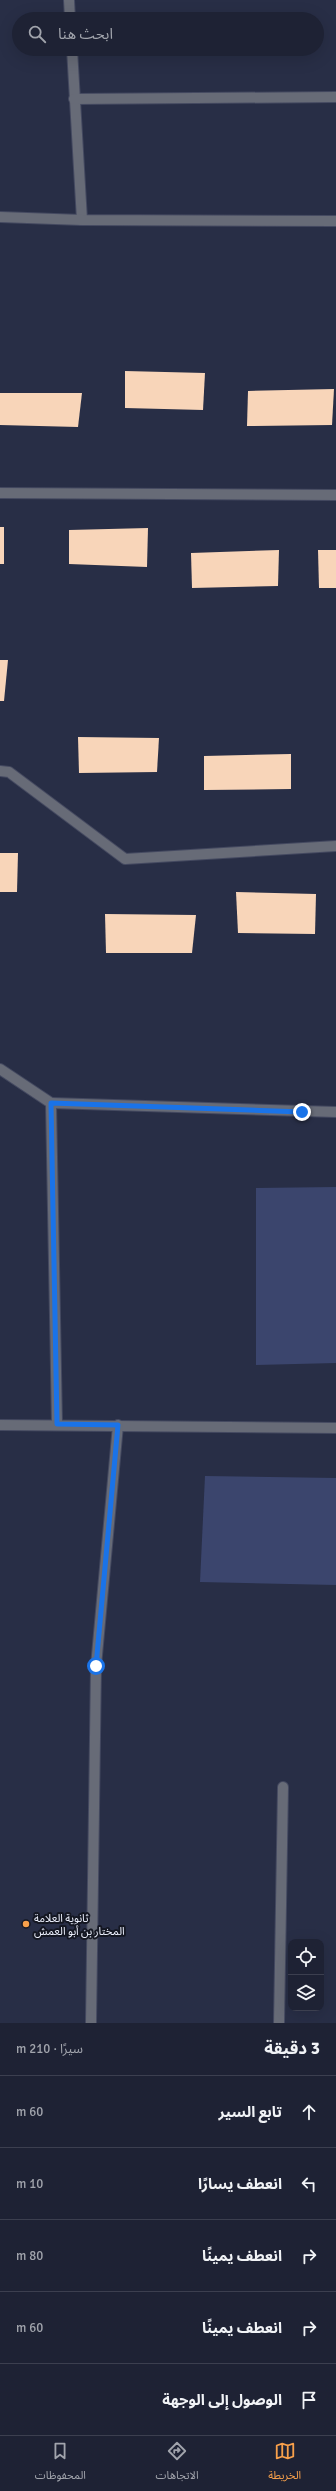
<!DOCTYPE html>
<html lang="ar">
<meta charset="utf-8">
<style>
:root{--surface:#1e2234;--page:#262a3c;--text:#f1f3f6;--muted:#a1a4ac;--line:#3c3f4f;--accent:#f8a04b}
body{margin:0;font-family:Signika,"Noto Sans Arabic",sans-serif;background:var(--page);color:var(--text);direction:rtl}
.controls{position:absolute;right:12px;bottom:12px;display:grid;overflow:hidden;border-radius:8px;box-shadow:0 4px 16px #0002}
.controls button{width:36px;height:36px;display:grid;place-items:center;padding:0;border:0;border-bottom:1px solid var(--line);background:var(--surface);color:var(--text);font:20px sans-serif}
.stop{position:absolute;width:12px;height:12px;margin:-9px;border:3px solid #1a73e8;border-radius:50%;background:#fff}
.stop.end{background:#1a73e8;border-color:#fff;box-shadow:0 1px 4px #0008}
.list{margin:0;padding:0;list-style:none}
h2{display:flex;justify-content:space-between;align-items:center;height:52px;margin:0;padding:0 16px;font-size:17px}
h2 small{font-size:13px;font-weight:400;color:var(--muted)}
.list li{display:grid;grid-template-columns:26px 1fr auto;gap:12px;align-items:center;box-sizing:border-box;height:72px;padding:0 16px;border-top:1px solid var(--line)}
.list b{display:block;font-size:15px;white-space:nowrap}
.list em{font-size:13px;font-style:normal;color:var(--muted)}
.icon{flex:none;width:22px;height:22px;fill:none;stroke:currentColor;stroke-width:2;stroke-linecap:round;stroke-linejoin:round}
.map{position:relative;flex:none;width:336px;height:2023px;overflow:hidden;direction:ltr}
.search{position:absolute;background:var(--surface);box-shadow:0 4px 16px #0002;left:12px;right:12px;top:12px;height:44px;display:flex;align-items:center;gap:10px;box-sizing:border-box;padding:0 14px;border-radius:22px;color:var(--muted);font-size:15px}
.sheet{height:412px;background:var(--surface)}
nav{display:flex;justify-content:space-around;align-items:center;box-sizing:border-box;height:56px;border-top:1px solid var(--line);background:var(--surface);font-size:11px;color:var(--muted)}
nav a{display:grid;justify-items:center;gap:2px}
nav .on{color:var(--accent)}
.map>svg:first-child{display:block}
.green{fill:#3b456d}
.building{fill:#f8d5b9}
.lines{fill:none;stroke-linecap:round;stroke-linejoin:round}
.minor-casing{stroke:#444960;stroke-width:12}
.minor{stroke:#676b77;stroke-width:10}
.route{stroke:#1a73e8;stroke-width:5}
.poi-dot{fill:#f8a04b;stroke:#141722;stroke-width:1.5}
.labels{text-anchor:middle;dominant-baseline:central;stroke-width:4;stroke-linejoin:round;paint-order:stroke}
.poi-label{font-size:11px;fill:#edf1fe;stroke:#141722;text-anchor:start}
</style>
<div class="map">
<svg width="336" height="2023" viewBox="0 0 336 2023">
<rect width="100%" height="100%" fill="#282e46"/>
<g class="green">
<polygon points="336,1187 336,1363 256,1365 256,1188"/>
<polygon points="205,1476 336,1478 336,1585 200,1582"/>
</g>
<g class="building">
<polygon points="125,371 205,373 203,410 125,408"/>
<polygon points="334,389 332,425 247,426 248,391"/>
<polygon points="0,393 82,393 78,427 0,425"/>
<rect x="0" y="527" width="4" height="37"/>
<polygon points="148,528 147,567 69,564 69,530"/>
<polygon points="279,550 278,586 192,588 191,553"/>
<polygon points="318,550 336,550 336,588 319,588"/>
<polygon points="0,660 8,660 4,701 0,701"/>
<polygon points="78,737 159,738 157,772 79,773"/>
<polygon points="291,754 291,789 204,790 204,756"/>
<polygon points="0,853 18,853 17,892 0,892"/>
<polygon points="236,892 316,894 315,934 238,933"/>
<polygon points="105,914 196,915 192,953 106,953"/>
</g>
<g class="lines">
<g class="minor-casing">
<g id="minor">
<polyline points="69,0 70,19"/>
<polyline points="72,49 82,220"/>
<polyline points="74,99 336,97"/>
<polyline points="0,217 82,220 336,221"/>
<polyline points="0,493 336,495"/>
<polyline points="0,771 9,772 125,859 336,846"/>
<polyline points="0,1069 51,1103 57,1424"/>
<polyline points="51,1103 336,1112"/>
<polyline points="0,1425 336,1428"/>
<polyline points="91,2023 96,1666 118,1425"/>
<polyline points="279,2023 283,1787"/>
</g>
</g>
<use href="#minor" class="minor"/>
</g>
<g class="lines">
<polyline class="route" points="96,1666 118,1425 57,1424 51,1103 302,1112"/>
</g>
<circle class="poi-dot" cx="26" cy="1924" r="4"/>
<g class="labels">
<g class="poi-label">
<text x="34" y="1918">ثانوية العلامة<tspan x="34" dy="13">المختار بن أبو العمش</tspan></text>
</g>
</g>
</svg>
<div class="controls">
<button><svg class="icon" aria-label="locate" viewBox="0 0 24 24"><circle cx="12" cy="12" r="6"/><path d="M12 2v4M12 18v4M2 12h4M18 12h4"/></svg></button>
<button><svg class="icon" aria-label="layers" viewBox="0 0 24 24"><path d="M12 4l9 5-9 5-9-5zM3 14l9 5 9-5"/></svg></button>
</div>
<div class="stop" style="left:96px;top:1666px"></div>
<div class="stop end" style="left:302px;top:1112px"></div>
<div class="search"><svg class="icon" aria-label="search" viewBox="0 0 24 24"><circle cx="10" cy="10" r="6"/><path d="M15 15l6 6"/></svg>ابحث هنا</div>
</div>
<section class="sheet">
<h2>3 دقيقة<small>سيرًا · 210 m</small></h2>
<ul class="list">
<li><svg class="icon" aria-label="ahead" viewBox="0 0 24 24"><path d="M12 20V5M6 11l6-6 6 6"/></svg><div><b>تابع السير</b></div><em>60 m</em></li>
<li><svg class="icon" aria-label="left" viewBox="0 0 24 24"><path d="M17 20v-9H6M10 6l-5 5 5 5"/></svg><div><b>انعطف يسارًا</b></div><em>10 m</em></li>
<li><svg class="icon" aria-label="right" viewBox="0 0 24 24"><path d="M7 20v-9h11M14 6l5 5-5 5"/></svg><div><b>انعطف يمينًا</b></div><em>80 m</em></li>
<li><svg class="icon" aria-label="right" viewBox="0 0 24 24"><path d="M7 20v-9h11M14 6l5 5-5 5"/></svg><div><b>انعطف يمينًا</b></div><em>60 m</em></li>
<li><svg class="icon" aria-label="arrive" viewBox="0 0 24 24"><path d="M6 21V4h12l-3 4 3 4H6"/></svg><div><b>الوصول إلى الوجهة</b></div></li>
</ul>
</section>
<nav>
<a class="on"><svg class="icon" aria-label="map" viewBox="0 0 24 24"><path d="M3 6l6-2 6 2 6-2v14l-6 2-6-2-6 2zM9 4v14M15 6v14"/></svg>الخريطة</a>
<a><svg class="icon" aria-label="directions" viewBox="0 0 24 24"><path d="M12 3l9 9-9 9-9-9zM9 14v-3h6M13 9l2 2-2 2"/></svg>الاتجاهات</a>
<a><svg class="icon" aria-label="saved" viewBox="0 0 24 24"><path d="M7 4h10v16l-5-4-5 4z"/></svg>المحفوظات</a>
</nav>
